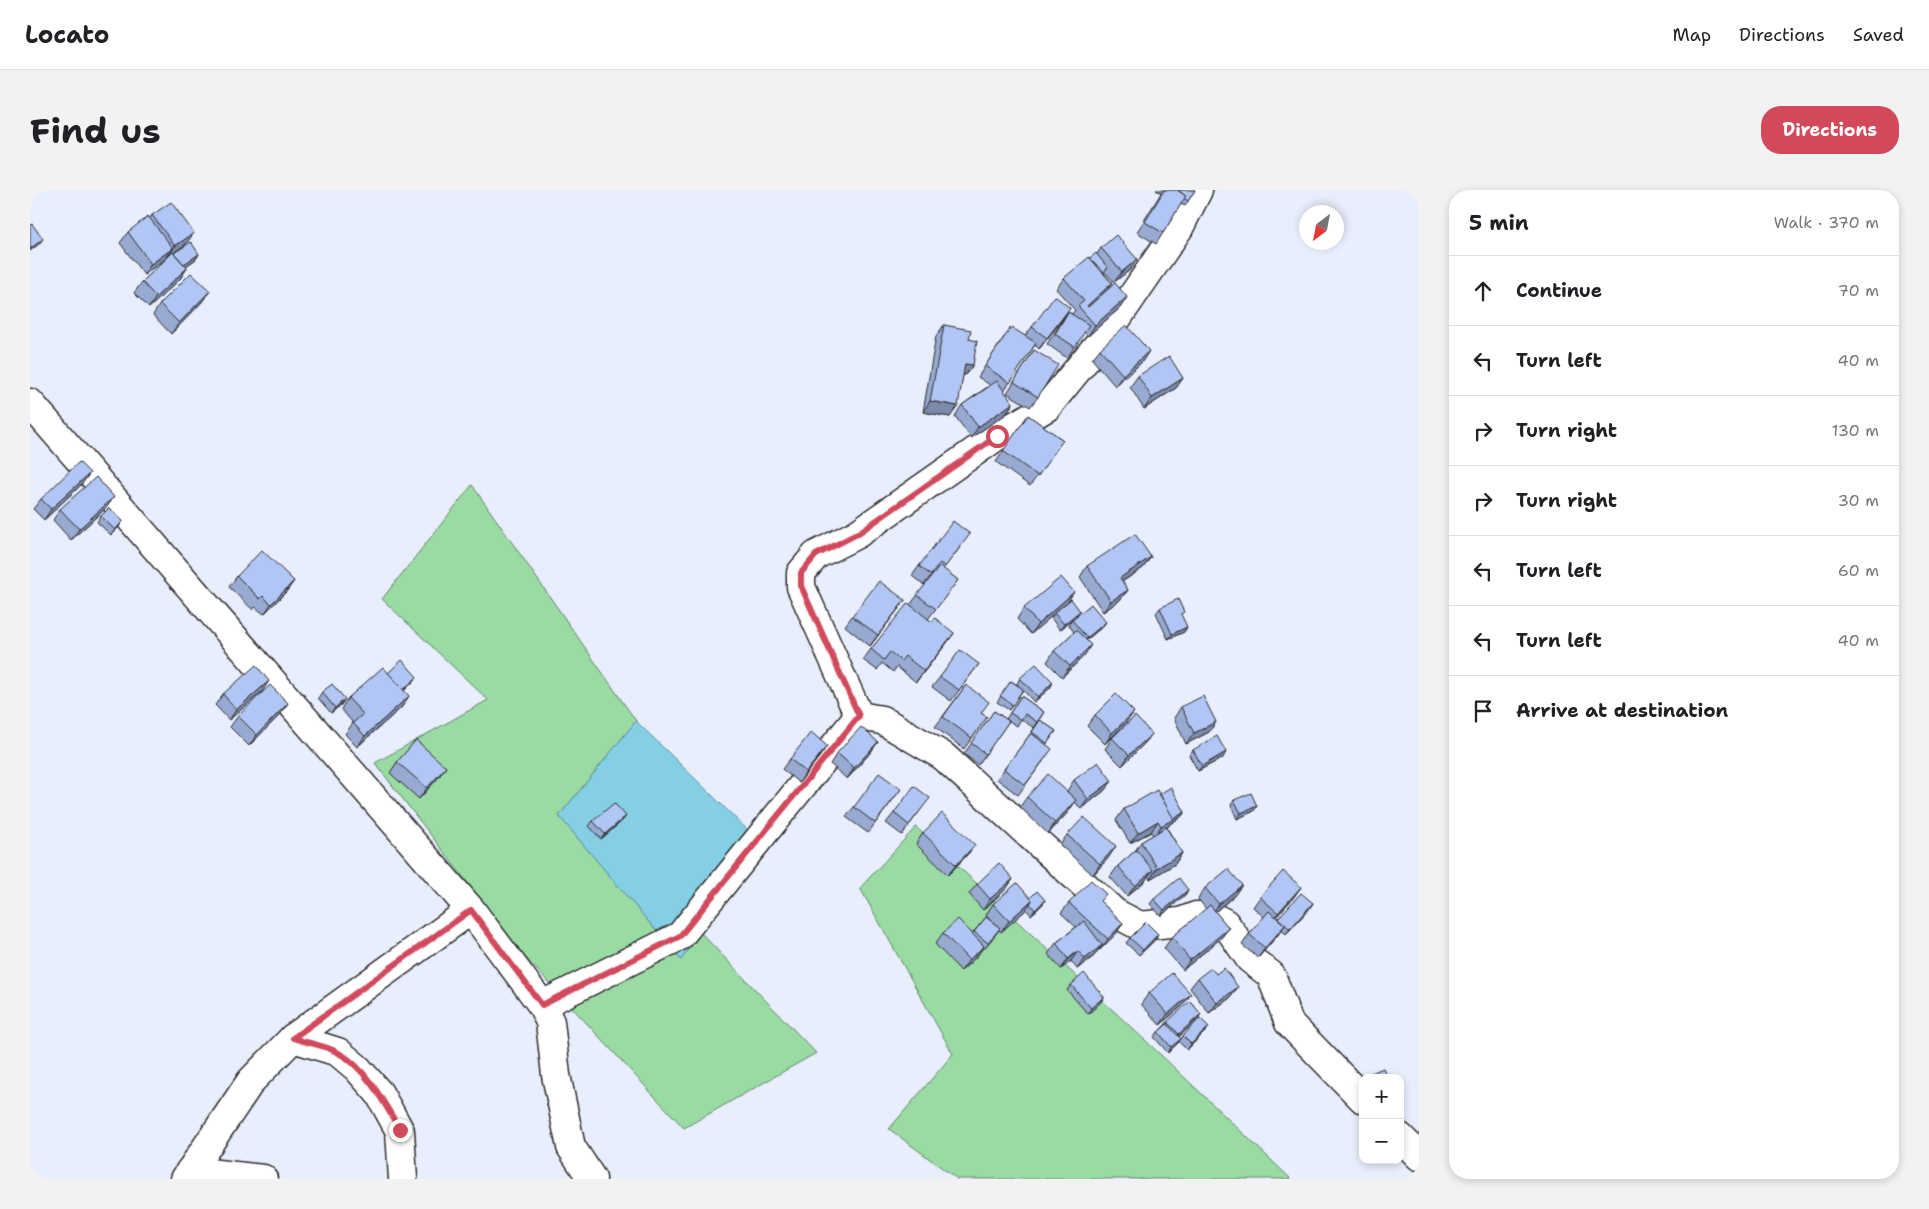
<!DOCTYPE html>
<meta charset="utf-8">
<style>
:root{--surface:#fff;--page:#f2f2f2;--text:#202124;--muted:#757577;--line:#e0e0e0;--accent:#d1495b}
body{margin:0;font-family:"Shantell Sans",sans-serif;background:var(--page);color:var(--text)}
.controls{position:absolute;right:15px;bottom:15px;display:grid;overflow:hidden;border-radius:10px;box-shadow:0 2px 8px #0003}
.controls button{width:45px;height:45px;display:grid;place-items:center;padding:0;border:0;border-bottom:1px solid var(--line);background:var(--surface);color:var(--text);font:25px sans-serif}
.compass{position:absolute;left:1269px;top:15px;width:45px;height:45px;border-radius:50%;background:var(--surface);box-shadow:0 2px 8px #0003;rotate:212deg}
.stop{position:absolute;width:15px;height:15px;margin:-11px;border:4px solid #d1495b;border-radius:50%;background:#fff}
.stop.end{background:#d1495b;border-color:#fff;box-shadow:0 1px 5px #0008}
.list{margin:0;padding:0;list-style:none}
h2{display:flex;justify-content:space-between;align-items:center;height:65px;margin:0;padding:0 20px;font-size:21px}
h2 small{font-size:16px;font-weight:400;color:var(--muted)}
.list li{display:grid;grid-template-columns:32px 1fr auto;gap:15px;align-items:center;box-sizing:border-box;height:70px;padding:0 20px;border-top:1px solid var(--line)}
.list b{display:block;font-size:19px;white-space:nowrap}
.list em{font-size:16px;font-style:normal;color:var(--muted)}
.icon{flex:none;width:28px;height:28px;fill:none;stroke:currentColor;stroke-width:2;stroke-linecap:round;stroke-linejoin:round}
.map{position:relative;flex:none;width:1389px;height:989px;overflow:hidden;border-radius:20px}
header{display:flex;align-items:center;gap:30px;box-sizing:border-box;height:70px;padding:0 25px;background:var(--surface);border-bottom:1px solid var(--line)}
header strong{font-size:24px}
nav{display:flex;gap:28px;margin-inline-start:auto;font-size:18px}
.intro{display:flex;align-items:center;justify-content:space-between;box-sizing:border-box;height:120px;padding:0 30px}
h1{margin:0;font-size:35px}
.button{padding:12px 22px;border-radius:20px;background:var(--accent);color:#fff;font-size:18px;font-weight:700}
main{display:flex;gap:30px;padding:0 30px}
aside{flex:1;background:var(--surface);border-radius:20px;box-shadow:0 2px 8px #0003}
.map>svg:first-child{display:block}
.green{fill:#9adba4;stroke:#628368}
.water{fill:#85cfe5;stroke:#618d9b}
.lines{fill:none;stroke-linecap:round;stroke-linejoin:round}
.minor-casing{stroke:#2b2b2b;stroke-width:31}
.minor{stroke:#fff;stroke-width:28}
.wall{fill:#98aad2;stroke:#2b2b2b}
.shaded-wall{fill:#7c8bab;stroke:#2b2b2b}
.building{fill:#b1c6f4;stroke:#2b2b2b}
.route{stroke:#d1495b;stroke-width:6}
</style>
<header>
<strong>Locato</strong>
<nav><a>Map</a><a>Directions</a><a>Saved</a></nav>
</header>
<div class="intro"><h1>Find us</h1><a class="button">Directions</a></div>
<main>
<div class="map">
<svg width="1389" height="989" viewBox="0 0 1389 989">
<rect width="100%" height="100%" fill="#e8eefc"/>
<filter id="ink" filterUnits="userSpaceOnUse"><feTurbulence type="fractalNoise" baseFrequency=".02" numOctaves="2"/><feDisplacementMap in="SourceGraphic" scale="10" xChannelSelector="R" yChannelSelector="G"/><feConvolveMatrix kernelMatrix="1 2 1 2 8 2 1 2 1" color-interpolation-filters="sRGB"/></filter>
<g filter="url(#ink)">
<g class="green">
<polygon points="442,295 606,531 529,626 651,770 670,742 786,863 654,938 496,768 345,573 458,510 352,409"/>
<polygon points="886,637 1132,866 1261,989 927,989 859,939 923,864 830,698"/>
</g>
<polygon class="water" points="606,531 731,653 651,770 529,626"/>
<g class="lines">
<g class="minor-casing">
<g id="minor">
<polyline points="0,213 441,720 512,815 520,832 526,885 541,957 562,989"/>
<polyline points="829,526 771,397 771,383 786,365 827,344 967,246 1017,217 1075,146 1149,38 1168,0"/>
<polyline points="512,815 650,746 829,526 852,530 913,566 1085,723 1110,736 1150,732 1166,726 1181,726 1195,733 1220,769 1241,785 1259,833 1333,909"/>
<polyline points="263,848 308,862 327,878 349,903 370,941 373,989"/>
<polyline points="1370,947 1389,966"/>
<polyline points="160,981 233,989"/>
<polyline points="155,989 221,891 263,848 441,720"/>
</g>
</g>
<use href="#minor" class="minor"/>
</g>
<g class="wall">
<polygon points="1126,0 1146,0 1148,1 1165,0 1155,16 1151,14 1133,43 1126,54 1107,42 1131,3"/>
<polygon points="122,25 156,54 143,63 169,64 166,69 156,76 157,78 150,89 119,118 104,103 112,92 138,67 137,66 135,69 114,85 90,53 98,42 120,28"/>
<polygon points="1071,58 1100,80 1084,92 1075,82 1074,83 1082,93 1079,98 1097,107 1090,118 1058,146 1054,142 1037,168 1017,154 1038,122 1042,124 1045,120 1026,99 1034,88 1060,68 1067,64"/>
<polygon points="172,112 141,144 123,125 130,114"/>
<polygon points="1033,129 1009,159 1005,155 974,201 983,213 976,224 941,248 925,226 932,215 960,195 948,187 974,147 995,146 1002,137"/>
<polygon points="914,135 939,149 943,175 935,185 933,185 920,227 893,222 906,146"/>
<polygon points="1070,159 1112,172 1085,196 1062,169"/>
<polygon points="1004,160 1008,207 1000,217 977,203"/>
<polygon points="1108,186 1153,188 1146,198 1114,219 1100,197"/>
<polygon points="998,225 1033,250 1000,296 966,272"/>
<polygon points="52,294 14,330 3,319 11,309"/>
<polygon points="84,307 76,318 41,350 23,330 30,319"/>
<polygon points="71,326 89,337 81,345 67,332"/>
<polygon points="932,355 913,379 928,390 898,429 902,432 924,443 886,492 867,477 863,482 852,473 847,480 833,470 841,459 880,415 903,385 902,384 894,395 882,386 889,376"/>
<polygon points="1121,367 1113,378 1092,392 1098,400 1090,410 1073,422 1050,387 1057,376"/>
<polygon points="207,386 264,391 256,402 234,424 225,417 223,420 199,397"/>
<polygon points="875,410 840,456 815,436 822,426"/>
<polygon points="1037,413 1050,421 1046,426 1030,440 1021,428 1023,424 1001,444 987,429 994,418"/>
<polygon points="1130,418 1157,437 1154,442 1138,449 1126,423"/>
<polygon points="1042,430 1076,432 1072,437 1056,450 1054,466 1032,487 1017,472 1024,461 1044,442 1039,435"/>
<polygon points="949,474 921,511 902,497 910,487"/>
<polygon points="358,483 387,487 383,492 374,501 372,517 327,557 315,544 323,533 311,519 318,508"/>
<polygon points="990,488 1023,492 1020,498 1004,512 993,500 979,520 967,512 981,491 989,496 987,494"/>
<polygon points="936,495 951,523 957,527 934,559 905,537"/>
<polygon points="232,502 199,530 185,515 193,504"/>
<polygon points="292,502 312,514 301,523 288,508"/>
<polygon points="991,506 1014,522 1004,538 991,529 987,536 976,529"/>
<polygon points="1151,517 1186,532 1179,542 1156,554 1144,528"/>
<polygon points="964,521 979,531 948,575 934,564"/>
<polygon points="251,524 219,556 200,537 208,526"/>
<polygon points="1065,525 1096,533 1075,554 1057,536"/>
<polygon points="1010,530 1026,541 1016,555 1014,570 988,605 967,589 998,547"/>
<polygon points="1122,544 1114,554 1092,576 1075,559 1082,548"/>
<polygon points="848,552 840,563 817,589 800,574 807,563"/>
<polygon points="797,556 790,566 769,593 752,579 760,569"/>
<polygon points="1163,560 1193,568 1168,581 1159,565"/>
<polygon points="367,572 408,588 389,609 360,583"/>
<polygon points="1044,590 1082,591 1074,601 1051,619 1045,612 1039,621 1018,644 990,617 997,607 1039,604 1037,601"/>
<polygon points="871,599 838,643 816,627 824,617"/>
<polygon points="1130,604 1155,622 1151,627 1140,634 1137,638 1152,663 1145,674 1120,689 1118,686 1115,691 1097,706 1080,687 1088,676 1105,661 1111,652 1123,645 1121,642 1100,653 1086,630 1094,619"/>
<polygon points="1204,610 1224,621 1207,629 1201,615"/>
<polygon points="892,618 872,645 856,633 864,623"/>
<polygon points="596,626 592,631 571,649 559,636 563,631"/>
<polygon points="893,643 945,655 937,665 918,685 886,654"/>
<polygon points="1037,645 1079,667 1063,685 1030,655"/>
<polygon points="983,689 976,699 953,720 939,704 947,694"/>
<polygon points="1271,697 1263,708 1246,727 1248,728 1283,713 1279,719 1256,744 1251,740 1228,768 1212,755 1219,744 1234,727 1223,717 1230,707"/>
<polygon points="1175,698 1204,706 1185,722 1199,738 1191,748 1153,780 1134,758 1142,747 1176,719 1168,709"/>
<polygon points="1158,700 1155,705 1131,726 1120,714 1124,709"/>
<polygon points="1000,708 1015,710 1012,715 1001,725 996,719 971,742 969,740 954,759 953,758 946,767 931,781 905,754 913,743 942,744 956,727 960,730 956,725 963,714"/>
<polygon points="1071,712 1093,733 1086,744 1070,760 1069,759 1064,766 1047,779 1041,771 1031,779 1018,764 1026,753 1046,737 1031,723 1039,713"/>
<polygon points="1100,748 1125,750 1109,765 1096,753"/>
<polygon points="1186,784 1208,797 1200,808 1179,823 1160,798 1168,788"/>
<polygon points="1041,795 1074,807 1071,812 1058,824 1037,800"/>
<polygon points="1119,803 1153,815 1130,835 1111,814"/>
<polygon points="1168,829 1149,847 1151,849 1153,846 1179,837 1175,842 1157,860 1149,852 1138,863 1124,847 1128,842 1135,835 1137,832"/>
</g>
<g class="shaded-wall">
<polygon points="164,43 156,54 138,67 145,56"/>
<polygon points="13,49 9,54 0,61 0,59"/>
<polygon points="143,58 135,69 114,85 121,74"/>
<polygon points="169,64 166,69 148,82 151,76"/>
<polygon points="1107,69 1100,80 1084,92 1092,82"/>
<polygon points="157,78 150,89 119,118 126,107"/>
<polygon points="1082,93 1075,104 1054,123 1057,116"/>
<polygon points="180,101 172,112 141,144 149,133"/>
<polygon points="1097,107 1090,118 1058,146 1065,135"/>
<polygon points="1040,118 1033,129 1009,159 1017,148"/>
<polygon points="1119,161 1112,172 1085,196 1093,185"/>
<polygon points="935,174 943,175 935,185 928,184"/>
<polygon points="1153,188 1146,198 1114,219 1122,208"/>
<polygon points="900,211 928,216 920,227 893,222"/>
<polygon points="983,213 976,224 941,248 948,237"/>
<polygon points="60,283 52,294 14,330 21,319"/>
<polygon points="84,307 76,318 41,350 49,339"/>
<polygon points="93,331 89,337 81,345 85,340"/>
<polygon points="1121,367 1113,378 1082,398 1090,388"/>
<polygon points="264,391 256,402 234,424 241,414"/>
<polygon points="1098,400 1090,410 1073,422 1081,411"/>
<polygon points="1044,402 1037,413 1001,444 1008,434"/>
<polygon points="875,410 867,421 840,456 848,445"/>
<polygon points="1050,421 1046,426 1030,440 1034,434"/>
<polygon points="1076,432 1072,437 1053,453 1057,448"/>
<polygon points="1157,437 1154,442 1138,449 1142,444"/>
<polygon points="924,443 917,453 886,492 894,481"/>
<polygon points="1061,455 1054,466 1032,487 1040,476"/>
<polygon points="387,487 383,492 367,507 371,502"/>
<polygon points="239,491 232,502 199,530 206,520"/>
<polygon points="1023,492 1020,498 1004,512 1008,507"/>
<polygon points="379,506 372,517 327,557 335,546"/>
<polygon points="315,509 312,514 301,523 305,518"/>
<polygon points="258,513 251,524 219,556 227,545"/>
<polygon points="1104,522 1096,533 1075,554 1082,543"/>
<polygon points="1186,532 1179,542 1156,554 1164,543"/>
<polygon points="1122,544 1114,554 1092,576 1099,565"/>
<polygon points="848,552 840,563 817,589 824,578"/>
<polygon points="797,556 790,566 769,593 776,582"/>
<polygon points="1196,562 1193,568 1168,581 1172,576"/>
<polygon points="416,577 408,588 389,609 397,598"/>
<polygon points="1082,591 1074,601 1051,619 1058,609"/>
<polygon points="1046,610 1039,621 1018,644 1025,633"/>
<polygon points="1227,616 1224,621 1207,629 1211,623"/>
<polygon points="1155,622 1151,627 1140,634 1136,639 1124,647 1131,636"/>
<polygon points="596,626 592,631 571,649 575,644"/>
<polygon points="1128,631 1121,642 1100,653 1108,643"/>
<polygon points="945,655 937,665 918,685 926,675"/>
<polygon points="1086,656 1079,667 1063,685 1070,674"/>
<polygon points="1152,663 1145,674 1120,689 1127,678"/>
<polygon points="1123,680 1115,691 1097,706 1105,696"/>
<polygon points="983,689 976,699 953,720 960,709"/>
<polygon points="1212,695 1204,706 1181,725 1189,714"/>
<polygon points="1271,697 1263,708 1241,733 1248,723"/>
<polygon points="1158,700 1155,705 1131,726 1134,720"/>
<polygon points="1002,710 995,721 971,742 979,731"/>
<polygon points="1015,710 1012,715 1001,725 1005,720"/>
<polygon points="1283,713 1279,719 1256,744 1260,739"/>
<polygon points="1093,733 1086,744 1070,760 1078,749"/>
<polygon points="1255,735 1248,745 1228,768 1235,758"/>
<polygon points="1199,738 1191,748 1153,780 1160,770"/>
<polygon points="1128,744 1125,750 1109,765 1113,760"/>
<polygon points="1072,755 1064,766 1047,779 1055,769"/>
<polygon points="954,756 946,767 931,781 939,770"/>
<polygon points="1048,761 1041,771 1031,779 1038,769"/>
<polygon points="1208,797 1200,808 1179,823 1187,813"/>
<polygon points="1161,804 1153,815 1130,835 1138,824"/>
<polygon points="1074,807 1071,812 1058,824 1061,818"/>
<polygon points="1171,824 1168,829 1145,850 1149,844"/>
<polygon points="1179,837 1175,842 1157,860 1161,854"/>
<polygon points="1151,849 1147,854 1138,863 1141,857"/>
</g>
<g class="building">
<polygon points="1134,0 1147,0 1156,6 1133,43 1115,32"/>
<polygon points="1149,0 1165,0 1158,11 1154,8 1156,6 1149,1"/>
<polygon points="141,12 164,43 145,56 122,25"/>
<polygon points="118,26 143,58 121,74 98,42"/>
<polygon points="2,34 13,49 0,59 0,36"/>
<polygon points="1086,45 1107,69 1092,82 1071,58"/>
<polygon points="161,52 169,64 154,74 144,63"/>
<polygon points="143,62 157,78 126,107 112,92"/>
<polygon points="1066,63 1078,78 1073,82 1060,68"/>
<polygon points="1059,67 1082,93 1057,116 1058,117 1085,93 1097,107 1065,135 1048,116 1054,111 1034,88"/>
<polygon points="161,83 180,101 149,133 130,114"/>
<polygon points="1025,106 1040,118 1017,148 1002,137"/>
<polygon points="1038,122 1059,135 1045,157 1025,144"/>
<polygon points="914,135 941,140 939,149 947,151 943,175 935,174 928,216 900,211"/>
<polygon points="1096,135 1119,161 1093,185 1070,159"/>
<polygon points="981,137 1006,153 980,193 955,176"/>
<polygon points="1004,160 1028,175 1008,207 984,192"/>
<polygon points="1139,166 1153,188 1122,208 1108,186"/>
<polygon points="967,191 983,213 948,237 932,215"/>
<polygon points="998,225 1033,250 1008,286 973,261"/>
<polygon points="49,272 60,283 21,319 11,309"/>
<polygon points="66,287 84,307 49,339 30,319"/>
<polygon points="79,318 93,331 85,340 71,326"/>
<polygon points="923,331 940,344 915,377 910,373 901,385 889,376"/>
<polygon points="1105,344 1121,367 1090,388 1098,400 1081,411 1057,376"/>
<polygon points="232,360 264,391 241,414 233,406 230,409 207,386"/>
<polygon points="910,376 928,390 906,419 887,405"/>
<polygon points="1031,387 1044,402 1008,434 994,418"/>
<polygon points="849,391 875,410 848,445 822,426"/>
<polygon points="1041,409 1050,421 1034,434 1024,423"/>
<polygon points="1148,409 1154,422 1151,424 1157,437 1142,444 1130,418"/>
<polygon points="878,413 902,432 905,428 924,443 894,481 875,466 871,471 860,462 854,470 841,459"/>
<polygon points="1061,414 1076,432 1057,448 1042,430"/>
<polygon points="1046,440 1061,455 1040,476 1024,461"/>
<polygon points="930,460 949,474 929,500 910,487"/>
<polygon points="372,470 387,487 373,500 358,483"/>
<polygon points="1006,474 1023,492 1008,507 990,488"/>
<polygon points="226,475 239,491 206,520 193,504"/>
<polygon points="353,477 379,506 335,546 323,533 333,524 318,508"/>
<polygon points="981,491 993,499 983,515 970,506"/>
<polygon points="302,494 315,509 305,518 292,502"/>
<polygon points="240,495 258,513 227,545 208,526"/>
<polygon points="936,495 959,512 951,523 957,527 942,548 913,527"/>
<polygon points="1086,504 1104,522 1082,543 1065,525"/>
<polygon points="991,506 1014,522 1007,532 995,524 991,530 980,523"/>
<polygon points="1173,506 1186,532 1164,543 1151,517"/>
<polygon points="964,521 979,531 956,564 941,553"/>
<polygon points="1105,526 1122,544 1099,565 1082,548"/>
<polygon points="1010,530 1026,541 1017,553 1002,542"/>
<polygon points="831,537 848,552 824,578 807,563"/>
<polygon points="781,542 797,556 776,582 760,569"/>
<polygon points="1001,543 1022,559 995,595 974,579"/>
<polygon points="1187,546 1196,562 1172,576 1163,560"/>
<polygon points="386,550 416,577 397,598 367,572"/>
<polygon points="1068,572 1082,591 1058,609 1044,590"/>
<polygon points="849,583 871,599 845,633 824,617"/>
<polygon points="1018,584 1046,610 1025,633 997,607"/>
<polygon points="884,596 900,608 879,635 864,623"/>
<polygon points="1141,597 1155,622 1143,629 1130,604"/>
<polygon points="1127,600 1144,629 1131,636 1128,631 1108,643 1094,619"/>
<polygon points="1221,603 1227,616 1211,623 1204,610"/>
<polygon points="584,613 596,626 575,644 563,631"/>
<polygon points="912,623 945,655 926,675 893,643"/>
<polygon points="1054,627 1086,656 1070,674 1037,645"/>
<polygon points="1136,637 1152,663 1127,678 1111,652"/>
<polygon points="1106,660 1123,680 1105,696 1088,676"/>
<polygon points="969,673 983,689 960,709 947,694"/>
<polygon points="1198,679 1212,695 1189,714 1175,698"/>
<polygon points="1253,681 1271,697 1248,723 1230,707"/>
<polygon points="1149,688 1158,700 1134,720 1124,709"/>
<polygon points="1061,690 1076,704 1070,711 1093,733 1078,749 1039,713"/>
<polygon points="987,693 1002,710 979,731 963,714"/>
<polygon points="1007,701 1015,710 1005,720 1000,714 1002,710 1000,708"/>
<polygon points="1271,703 1283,713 1260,739 1248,728"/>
<polygon points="1180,715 1199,738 1160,770 1142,747"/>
<polygon points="1239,721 1255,735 1235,758 1219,744"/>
<polygon points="956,727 970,738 958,753 944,742"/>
<polygon points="928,729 954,756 939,770 913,743"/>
<polygon points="1054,731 1072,755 1055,769 1048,761 1038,769 1026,753"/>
<polygon points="1116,732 1128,744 1113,760 1100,748"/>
<polygon points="1181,778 1186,784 1194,778 1208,797 1187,813 1168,788"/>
<polygon points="1054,783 1074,807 1061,818 1041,795"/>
<polygon points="1142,783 1161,804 1138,824 1119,803"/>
<polygon points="1160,811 1171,824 1149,844 1137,832"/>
<polygon points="1170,828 1179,837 1161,854 1153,846"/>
<polygon points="1137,834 1151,849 1141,857 1128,842"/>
<polygon points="1353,878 1358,888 1341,888 1339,884"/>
</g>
</g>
<g class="lines" filter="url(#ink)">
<path class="route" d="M370,940C355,914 335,876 307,862C294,855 277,853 263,848L441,720L512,815L650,746L829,526L771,396V383L786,365L827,344L967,246"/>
</g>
</svg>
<div class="controls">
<button>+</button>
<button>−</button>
</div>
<svg class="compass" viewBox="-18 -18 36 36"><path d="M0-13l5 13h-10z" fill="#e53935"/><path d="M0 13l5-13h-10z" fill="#757577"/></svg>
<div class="stop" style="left:967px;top:246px"></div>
<div class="stop end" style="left:370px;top:940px"></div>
</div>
<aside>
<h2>5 min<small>Walk · 370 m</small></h2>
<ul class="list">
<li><svg class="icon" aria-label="ahead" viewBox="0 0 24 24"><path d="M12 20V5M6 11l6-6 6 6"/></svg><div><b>Continue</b></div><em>70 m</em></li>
<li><svg class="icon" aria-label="left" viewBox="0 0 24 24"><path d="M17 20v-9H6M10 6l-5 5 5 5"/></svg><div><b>Turn left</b></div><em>40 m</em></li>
<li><svg class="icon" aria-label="right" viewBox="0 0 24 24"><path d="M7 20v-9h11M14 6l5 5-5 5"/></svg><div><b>Turn right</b></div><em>130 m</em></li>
<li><svg class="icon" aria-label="right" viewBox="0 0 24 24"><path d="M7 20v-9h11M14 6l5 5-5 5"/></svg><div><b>Turn right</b></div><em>30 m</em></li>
<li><svg class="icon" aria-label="left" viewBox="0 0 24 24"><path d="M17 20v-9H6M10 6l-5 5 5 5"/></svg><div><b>Turn left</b></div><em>60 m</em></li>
<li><svg class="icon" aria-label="left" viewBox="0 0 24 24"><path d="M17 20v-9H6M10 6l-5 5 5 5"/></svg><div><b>Turn left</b></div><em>40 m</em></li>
<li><svg class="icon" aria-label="arrive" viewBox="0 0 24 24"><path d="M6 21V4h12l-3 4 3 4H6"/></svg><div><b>Arrive at destination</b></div></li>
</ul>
</aside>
</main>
